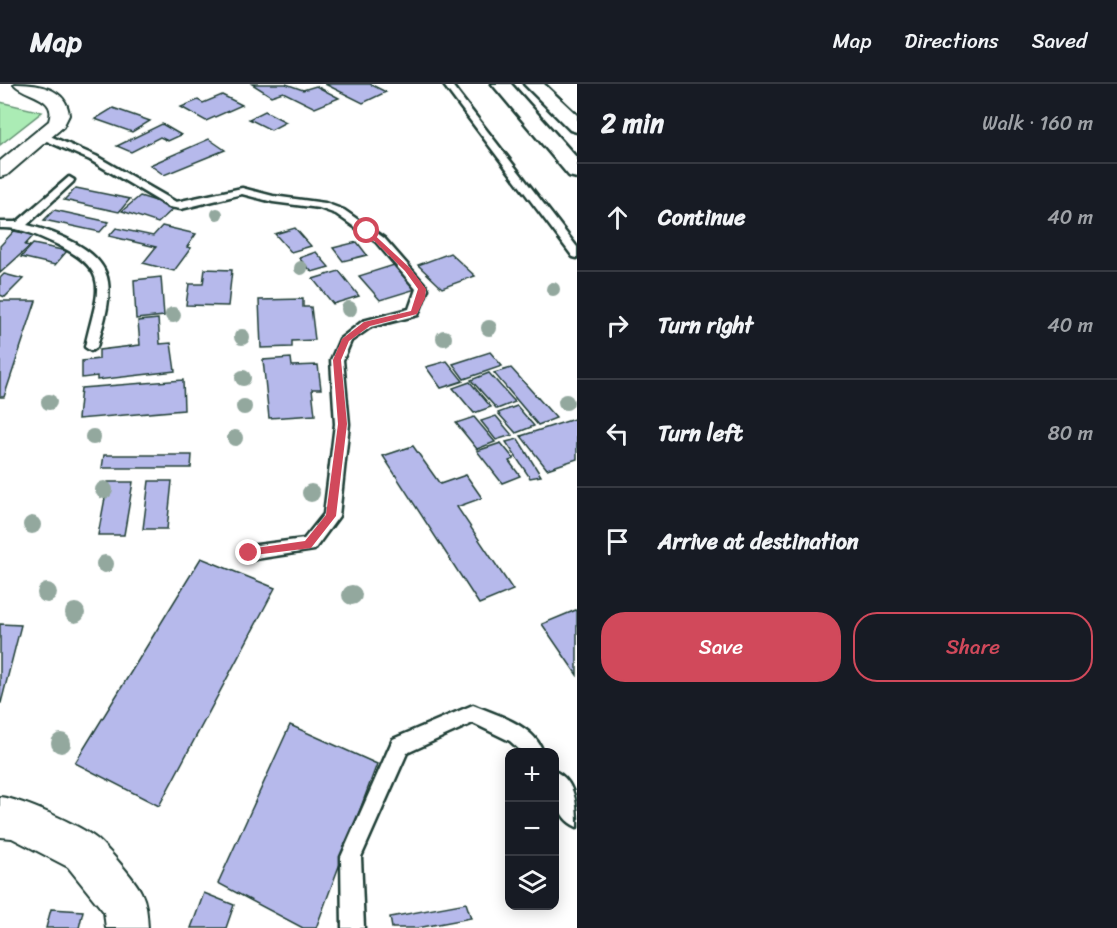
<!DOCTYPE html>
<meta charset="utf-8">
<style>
:root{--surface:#171b24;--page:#242831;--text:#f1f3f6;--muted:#9ea1a6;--line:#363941;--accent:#d1495b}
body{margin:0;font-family:Sriracha,sans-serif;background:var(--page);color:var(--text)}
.controls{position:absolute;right:18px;bottom:18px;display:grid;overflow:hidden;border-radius:12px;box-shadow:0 3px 15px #0003}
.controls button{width:54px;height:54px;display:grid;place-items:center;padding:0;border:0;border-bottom:2px solid var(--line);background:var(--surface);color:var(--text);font:30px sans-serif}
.stop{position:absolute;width:18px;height:18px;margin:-14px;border:4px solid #d1495b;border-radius:50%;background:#fff}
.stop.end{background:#d1495b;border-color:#fff;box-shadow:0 2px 6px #0008}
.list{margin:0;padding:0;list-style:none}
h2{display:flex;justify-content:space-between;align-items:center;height:78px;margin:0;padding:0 24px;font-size:26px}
h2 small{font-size:20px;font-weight:400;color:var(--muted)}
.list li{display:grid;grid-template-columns:39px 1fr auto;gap:18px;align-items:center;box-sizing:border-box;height:108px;padding:0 24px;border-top:2px solid var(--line)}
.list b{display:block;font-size:22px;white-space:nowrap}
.list em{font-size:20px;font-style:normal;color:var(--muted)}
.actions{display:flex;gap:12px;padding:18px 24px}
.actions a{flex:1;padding:14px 0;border:2px solid var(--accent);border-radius:24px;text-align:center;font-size:21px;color:var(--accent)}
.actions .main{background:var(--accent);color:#fff}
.icon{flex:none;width:33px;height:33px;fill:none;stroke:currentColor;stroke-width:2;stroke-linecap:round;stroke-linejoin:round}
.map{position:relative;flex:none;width:577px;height:844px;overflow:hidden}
header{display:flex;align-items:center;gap:36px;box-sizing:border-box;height:84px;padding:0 30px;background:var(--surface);border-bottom:2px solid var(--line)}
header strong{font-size:28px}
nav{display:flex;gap:33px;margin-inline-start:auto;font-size:21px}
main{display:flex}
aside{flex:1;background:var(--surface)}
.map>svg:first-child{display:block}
.green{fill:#abecb5;stroke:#659474;stroke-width:1.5}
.building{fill:#b6b9eb;stroke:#1f3d34;stroke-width:1.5}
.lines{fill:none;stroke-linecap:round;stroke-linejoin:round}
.lane-casing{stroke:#1f3d34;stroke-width:5}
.street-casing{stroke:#1f3d34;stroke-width:4}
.primary-casing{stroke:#1f3d34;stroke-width:5}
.lane{fill:#fff;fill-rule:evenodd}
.street{fill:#fff;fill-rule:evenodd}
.primary{fill:#fff;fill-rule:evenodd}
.tree{fill:#93a89e}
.route{fill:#d1495b}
</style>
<header>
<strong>Map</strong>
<nav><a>Map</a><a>Directions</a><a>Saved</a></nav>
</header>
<main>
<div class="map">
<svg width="577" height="844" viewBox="0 0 577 844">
<rect width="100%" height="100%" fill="#fff"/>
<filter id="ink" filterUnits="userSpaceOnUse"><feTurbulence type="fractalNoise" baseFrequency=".0167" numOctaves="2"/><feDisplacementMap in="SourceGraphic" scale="12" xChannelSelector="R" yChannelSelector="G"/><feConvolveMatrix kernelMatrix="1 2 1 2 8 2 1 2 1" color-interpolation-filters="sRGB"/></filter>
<g filter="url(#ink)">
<polygon class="green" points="0,18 42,28 0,61"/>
<g class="building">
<polygon points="252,0 286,0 303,6 316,2 339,14 315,24 283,8 271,12"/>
<polygon points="325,0 370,0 386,8 363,19"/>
<polygon points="222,11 242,21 206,37 181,23 198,16 203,19"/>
<polygon points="113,24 150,37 132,48 95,35"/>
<polygon points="265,27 286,38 271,46 249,35"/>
<polygon points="162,40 181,51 168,57 160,53 131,68 117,62"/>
<polygon points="209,55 225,66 164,91 150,81"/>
<polygon points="76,104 130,115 119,128 64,116"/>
<polygon points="140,112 175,123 158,139 122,127"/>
<polygon points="54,126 109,138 100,148 44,136"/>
<polygon points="162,142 196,150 187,163 191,164 174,187 143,179 156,163 109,152 116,144 153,152"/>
<polygon points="295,144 311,162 291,168 275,150"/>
<polygon points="14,147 34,151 25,161 30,162 0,189 0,162"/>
<polygon points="357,158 367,171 343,177 333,164"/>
<polygon points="33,160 67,167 55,181 21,173"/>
<polygon points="316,168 329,183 312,188 299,174"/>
<polygon points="450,169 475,192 442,204 418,181"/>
<polygon points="394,181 416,205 380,216 359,192"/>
<polygon points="205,185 232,186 228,222 186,221 189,200 203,200"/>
<polygon points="339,187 359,212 333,220 313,195"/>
<polygon points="4,190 23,195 5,213 0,211 0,194"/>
<polygon points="161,193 164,232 136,235 134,196"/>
<polygon points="303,215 303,223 311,223 315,256 292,257 292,263 261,264 259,216"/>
<polygon points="0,217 36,217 4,313 0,313"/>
<polygon points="158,235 160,260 171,259 175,287 97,296 97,292 82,294 82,277 99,275 99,266 140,261 138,237"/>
<polygon points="490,268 502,282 464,295 453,280"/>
<polygon points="291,274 292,282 318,281 321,305 312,305 315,331 269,334 263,276"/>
<polygon points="447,277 463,297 441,304 426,283"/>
<polygon points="511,284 556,334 538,341 494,289"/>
<polygon points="489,289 515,318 497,325 471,296"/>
<polygon points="183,296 184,326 78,335 81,304"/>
<polygon points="470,298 491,323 474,329 453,304"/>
<polygon points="517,322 534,342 516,349 498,329"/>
<polygon points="496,332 512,351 496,356 481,337"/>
<polygon points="474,333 495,358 477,365 456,339"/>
<polygon points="577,334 577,375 547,385 521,352"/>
<polygon points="518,355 541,392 530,394 506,358"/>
<polygon points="501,359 514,375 509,377 520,392 502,399 477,367"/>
<polygon points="413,362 440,400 466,391 482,414 457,423 513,506 479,520 383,372"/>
<polygon points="104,371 192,371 191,384 102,384"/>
<polygon points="149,397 172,397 167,445 143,445"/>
<polygon points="108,398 133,398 124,451 98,451"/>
<polygon points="201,474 275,504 159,722 75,679"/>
<polygon points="576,526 577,527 577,591 542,540"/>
<polygon points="0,540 21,541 1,619 0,619"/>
<polygon points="290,641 377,680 316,844 303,844 218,799"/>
<polygon points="204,809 234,821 226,844 191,844"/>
<polygon points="466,819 471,834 417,844 392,844 390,833"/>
<polygon points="51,825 83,827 79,844 46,844"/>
</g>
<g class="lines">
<g class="lane-casing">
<g id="lane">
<polygon points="443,0 451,0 577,163 577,174 573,173"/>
<polygon points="43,49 96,72 176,118 242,104 273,112 325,119 344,126 384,154 426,202 428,205 418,231 371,243 351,257 343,276 349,340 339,432 314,466 249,476 243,474 241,469 243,464 249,462 304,455 324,430 335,340 331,276 340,255 363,237 409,225 416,205 376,158 336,130 319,124 273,118 242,110 181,125 169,123 90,76 40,54 38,52"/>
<path d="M69,93L74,96L73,98L27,141C54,148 104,165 108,198C111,219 102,243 97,263L91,267L85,263C97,207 115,188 54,159C36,151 20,143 0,144V138H17Z"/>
<path d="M473,621C497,631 534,641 543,668H522L510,657L473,639L407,669L361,773L364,844H342L341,773L393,655Z"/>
<path d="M554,687C576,696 577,723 577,743C555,734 554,707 554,687Z"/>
</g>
</g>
<g class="street-casing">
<g id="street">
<path d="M14,0C36,0 67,3 69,31L63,43L7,91L0,93V77L49,37C58,12 25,13 14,0Z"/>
<path d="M0,713C21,715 80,741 97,755C108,765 135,795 141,808C147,820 147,831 148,844H106L104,828L68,783L12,754L0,753Z"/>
</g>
</g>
<g class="primary-casing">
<g id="primary">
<polygon points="492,0 511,0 577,74 577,94 569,92"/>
<polygon points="524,0 544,0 577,31 577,48 570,46"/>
</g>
</g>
<use href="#lane" class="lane"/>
<use href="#street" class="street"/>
<use href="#primary" class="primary"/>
</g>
<g class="tree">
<circle cx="217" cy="130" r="6"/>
<circle cx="301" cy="184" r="7"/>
<circle cx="553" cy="205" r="7"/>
<circle cx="349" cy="225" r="8"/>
<circle cx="173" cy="231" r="8"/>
<circle cx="489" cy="244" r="8"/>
<circle cx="242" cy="253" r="8"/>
<circle cx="444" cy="254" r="8"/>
<circle cx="243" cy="294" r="8"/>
<circle cx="49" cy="318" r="8"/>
<circle cx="566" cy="318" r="8"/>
<circle cx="244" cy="323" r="8"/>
<circle cx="93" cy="353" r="8"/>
<circle cx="235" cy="354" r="8"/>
<circle cx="104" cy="406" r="9"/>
<circle cx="311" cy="409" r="9"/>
<circle cx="32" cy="441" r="9"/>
<circle cx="105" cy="480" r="9"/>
<circle cx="47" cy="509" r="10"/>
<circle cx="352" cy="511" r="10"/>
<circle cx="75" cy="529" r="10"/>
<circle cx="61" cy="659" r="10"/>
</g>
</g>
<polygon class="route" points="367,144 410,184 426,205 425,214 417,230 370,242 349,257 341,276 347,340 336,432 311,464 246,472 246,466 249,465 305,457 326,431 338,340 333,276 342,255 364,238 411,227 418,205 405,187 365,148"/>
</svg>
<div class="controls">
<button>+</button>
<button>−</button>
<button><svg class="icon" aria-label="layers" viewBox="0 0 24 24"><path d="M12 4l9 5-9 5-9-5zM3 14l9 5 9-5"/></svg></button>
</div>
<div class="stop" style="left:367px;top:147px"></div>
<div class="stop end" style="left:249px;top:469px"></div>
</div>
<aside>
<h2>2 min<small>Walk · 160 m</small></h2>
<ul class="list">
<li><svg class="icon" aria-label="ahead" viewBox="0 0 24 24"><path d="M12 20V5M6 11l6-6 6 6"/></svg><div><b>Continue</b></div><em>40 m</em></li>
<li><svg class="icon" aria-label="right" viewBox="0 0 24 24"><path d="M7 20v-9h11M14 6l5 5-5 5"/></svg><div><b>Turn right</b></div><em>40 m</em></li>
<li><svg class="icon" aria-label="left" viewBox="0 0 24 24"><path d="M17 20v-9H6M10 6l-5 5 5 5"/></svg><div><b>Turn left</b></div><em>80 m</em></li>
<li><svg class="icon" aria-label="arrive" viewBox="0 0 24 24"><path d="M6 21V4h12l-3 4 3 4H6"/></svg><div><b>Arrive at destination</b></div></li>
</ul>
<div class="actions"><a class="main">Save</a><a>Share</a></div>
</aside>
</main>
